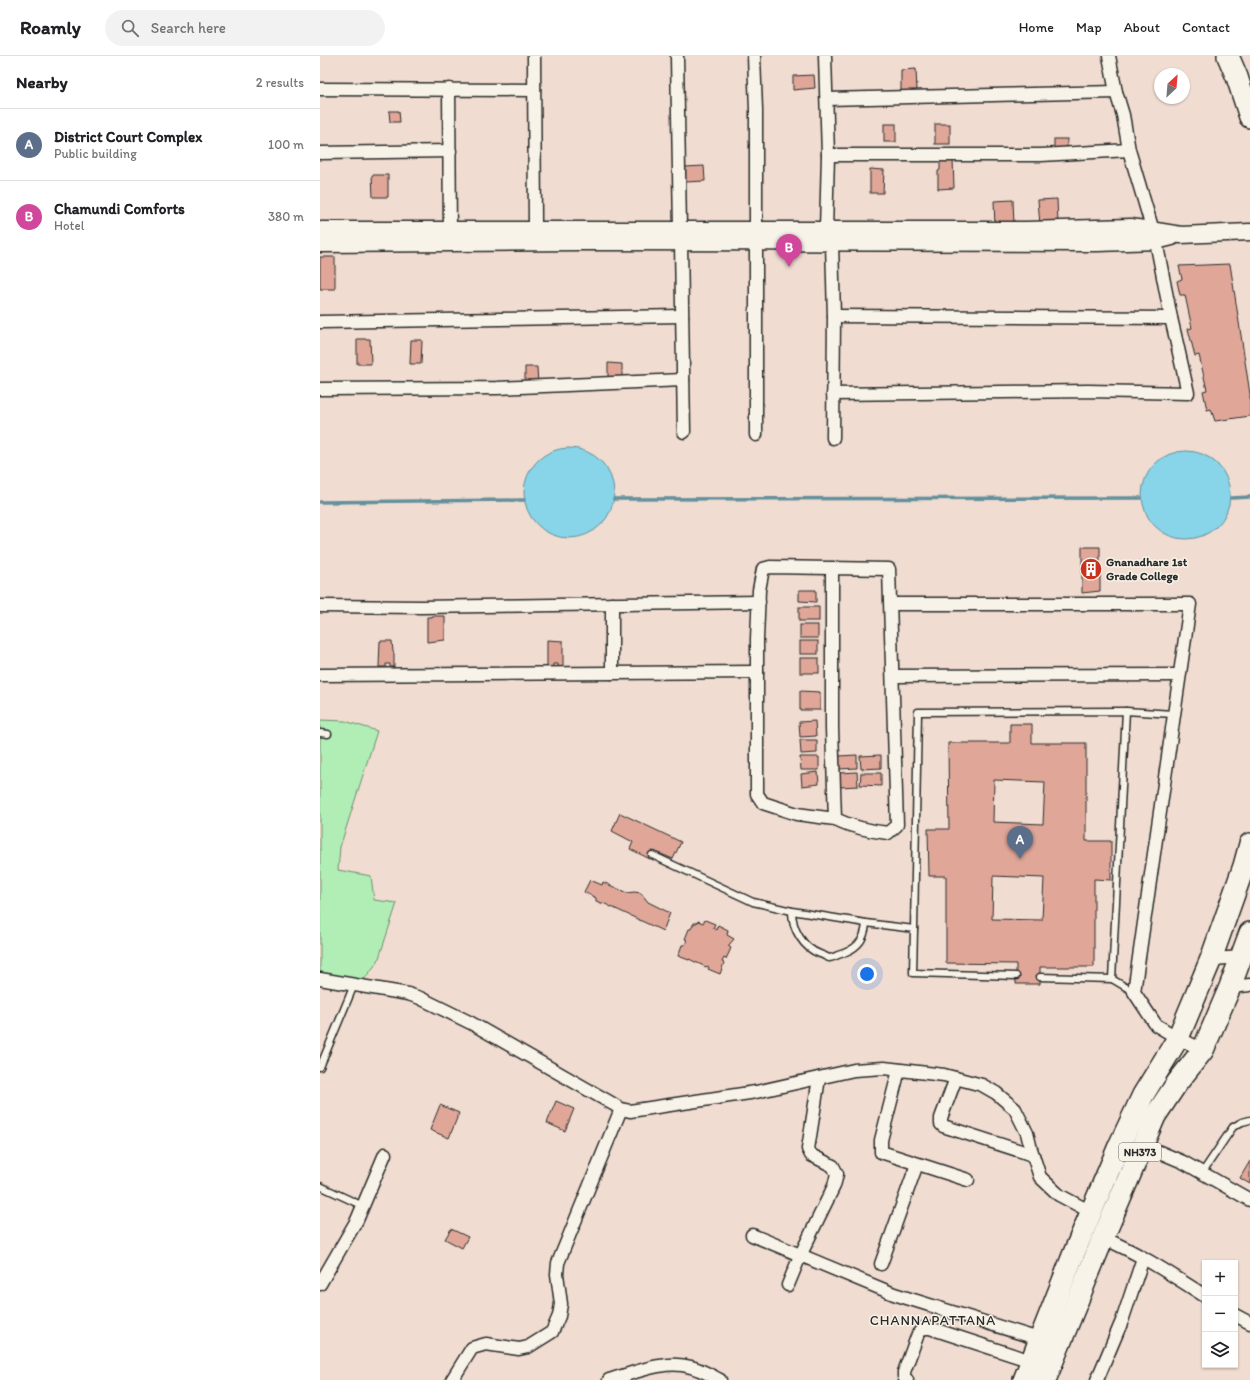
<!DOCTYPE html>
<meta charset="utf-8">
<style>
:root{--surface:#fff;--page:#f2f2f2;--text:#202124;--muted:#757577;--line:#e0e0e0;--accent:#ea580c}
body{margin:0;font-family:Itim,sans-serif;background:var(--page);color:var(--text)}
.controls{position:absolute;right:12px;bottom:12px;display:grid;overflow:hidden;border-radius:0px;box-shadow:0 1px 3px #0004}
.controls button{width:36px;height:36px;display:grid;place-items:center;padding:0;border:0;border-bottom:1px solid var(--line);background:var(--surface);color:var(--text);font:20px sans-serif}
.compass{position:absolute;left:834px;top:12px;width:36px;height:36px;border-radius:50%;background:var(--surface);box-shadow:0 1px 3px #0004;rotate:26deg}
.you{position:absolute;left:547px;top:918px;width:14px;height:14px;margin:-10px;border:3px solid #fff;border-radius:50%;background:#1a73e8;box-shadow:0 0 0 6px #1a73e833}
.badge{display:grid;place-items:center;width:26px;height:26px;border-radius:50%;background:var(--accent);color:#fff;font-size:13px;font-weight:700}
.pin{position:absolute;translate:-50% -33px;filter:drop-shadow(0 1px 2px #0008)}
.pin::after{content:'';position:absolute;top:21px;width:14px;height:12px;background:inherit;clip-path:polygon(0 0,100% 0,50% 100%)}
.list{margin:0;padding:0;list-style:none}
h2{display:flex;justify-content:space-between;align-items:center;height:52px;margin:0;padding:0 16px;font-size:17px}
h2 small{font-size:13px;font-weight:400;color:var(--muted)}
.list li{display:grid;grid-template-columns:26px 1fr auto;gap:12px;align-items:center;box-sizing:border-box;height:72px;padding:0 16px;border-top:1px solid var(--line)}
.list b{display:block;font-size:15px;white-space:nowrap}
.list p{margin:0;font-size:13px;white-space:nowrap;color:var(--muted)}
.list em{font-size:13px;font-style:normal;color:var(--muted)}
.icon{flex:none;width:22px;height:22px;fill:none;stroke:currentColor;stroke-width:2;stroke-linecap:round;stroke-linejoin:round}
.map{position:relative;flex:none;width:930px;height:1324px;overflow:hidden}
header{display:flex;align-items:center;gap:24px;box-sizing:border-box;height:56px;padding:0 20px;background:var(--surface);border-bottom:1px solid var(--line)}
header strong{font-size:19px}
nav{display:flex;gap:22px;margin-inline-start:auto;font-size:14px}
.search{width:280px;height:36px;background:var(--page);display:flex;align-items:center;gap:10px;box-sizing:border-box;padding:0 14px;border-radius:22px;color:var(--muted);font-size:15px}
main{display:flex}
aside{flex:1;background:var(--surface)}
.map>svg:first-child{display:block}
.green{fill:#b0eeb6;stroke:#6e8c70}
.water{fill:#88d4e8;stroke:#63909c}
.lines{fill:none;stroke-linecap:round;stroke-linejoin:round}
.stream{stroke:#63909c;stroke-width:3.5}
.building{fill:#e0a799;stroke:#2b2b2b;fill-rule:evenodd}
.lane-casing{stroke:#2b2b2b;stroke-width:9}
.street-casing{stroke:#2b2b2b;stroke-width:15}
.secondary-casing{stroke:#2b2b2b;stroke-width:19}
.highway-casing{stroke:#2b2b2b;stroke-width:24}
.lane{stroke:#f7f3e8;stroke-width:6}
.street{stroke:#f7f3e8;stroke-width:12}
.secondary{stroke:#f7f3e8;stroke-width:16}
.highway{stroke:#f7f3e8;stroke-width:21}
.labels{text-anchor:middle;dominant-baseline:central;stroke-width:3;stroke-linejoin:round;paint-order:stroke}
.shield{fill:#f7f3e8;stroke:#686764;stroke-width:1}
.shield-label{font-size:11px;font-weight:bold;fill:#2b2b2b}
.poi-label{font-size:12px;font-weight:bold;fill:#2b2b2b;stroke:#f7f3e8;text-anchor:start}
.quarter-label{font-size:14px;letter-spacing:1px;fill:#2b2b2b;stroke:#f7f3e8}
</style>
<header>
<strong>Roamly</strong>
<div class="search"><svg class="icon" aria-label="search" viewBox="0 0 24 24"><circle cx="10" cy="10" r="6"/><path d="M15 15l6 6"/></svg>Search here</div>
<nav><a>Home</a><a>Map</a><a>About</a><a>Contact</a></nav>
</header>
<main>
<aside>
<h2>Nearby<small>2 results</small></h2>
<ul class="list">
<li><span class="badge" style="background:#5c6f8a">A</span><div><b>District Court Complex</b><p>Public building</p></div><em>100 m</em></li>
<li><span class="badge" style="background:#d1479c">B</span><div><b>Chamundi Comforts</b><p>Hotel</p></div><em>380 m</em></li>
</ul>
</aside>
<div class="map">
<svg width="930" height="1324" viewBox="0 0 930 1324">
<rect width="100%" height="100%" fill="#f0dcd0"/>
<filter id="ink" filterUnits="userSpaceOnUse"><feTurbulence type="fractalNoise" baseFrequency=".025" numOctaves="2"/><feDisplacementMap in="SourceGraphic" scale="8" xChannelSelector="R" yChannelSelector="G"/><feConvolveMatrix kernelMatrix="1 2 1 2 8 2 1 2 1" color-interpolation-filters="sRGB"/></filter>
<g filter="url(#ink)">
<polygon class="green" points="0,664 25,665 57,675 20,791 18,814 51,820 54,844 77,847 58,905 43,925 0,918"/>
<g class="water">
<circle cx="249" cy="437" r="45"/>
<circle cx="866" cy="439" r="44"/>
</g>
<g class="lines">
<g class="stream">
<polyline points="911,442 930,441"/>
<polyline points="294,443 821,442"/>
<polyline points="0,446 204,444"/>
</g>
</g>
<g class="building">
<polygon points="596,13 597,35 581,36 581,14"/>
<polygon points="494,19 495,32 473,34 473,20"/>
<polygon points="69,55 79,55 80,66 70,66"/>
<rect x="564" y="68" width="12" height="18"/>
<rect x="615" y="68" width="15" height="20"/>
<rect x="734" y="83" width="13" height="11"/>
<polygon points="633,103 634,132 618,133 618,115 620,114 620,104"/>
<polygon points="384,110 385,125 365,126 365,111"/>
<polygon points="550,113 564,114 563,137 550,137"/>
<polygon points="52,119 68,119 68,141 53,141"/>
<polygon points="737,143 738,169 720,169 718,144"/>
<polygon points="693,144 694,170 675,171 674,145"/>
<rect x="0" y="201" width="15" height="32"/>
<polygon points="910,208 930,338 930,360 895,365 891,353 887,354 883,335 887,334 879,299 875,300 868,273 872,272 865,239 860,239 857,225 862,223 859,210"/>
<polygon points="37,283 50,283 51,308 37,308"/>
<polygon points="91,284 102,284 101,308 90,308"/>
<polygon points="288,307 302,308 302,324 288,323"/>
<polygon points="205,311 217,311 218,328 205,328"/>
<polygon points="762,491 780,491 780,535 762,537"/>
<polygon points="479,534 496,534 496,546 479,545"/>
<rect x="479" y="551" width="20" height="14"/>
<polygon points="112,560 125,560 125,584 107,586 107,561 112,561"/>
<rect x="480" y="569" width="18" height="13"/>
<polygon points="227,584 243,585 243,611 238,611 238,608 233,608 233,611 227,611"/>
<polygon points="60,585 72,585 73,596 74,597 74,611 70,611 70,608 66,608 66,611 59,611"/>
<rect x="480" y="585" width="18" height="13"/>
<rect x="480" y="602" width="19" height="15"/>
<polygon points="480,635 500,636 500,654 480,654"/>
<polygon points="495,665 496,680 480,681 479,666"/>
<path d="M690,668H712V687H766V785H791V824L774,823V911H720V928H696V908L626,907V820H609L608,773H629L628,687H690ZM674,724L725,726L723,768L673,766ZM673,820L724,822L722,864L672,863Z"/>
<polygon points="480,684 497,684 497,697 481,698"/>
<polygon points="537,699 537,712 519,713 519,700"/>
<polygon points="561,699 561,712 541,713 540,700"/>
<polygon points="480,701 499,701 499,714 481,714"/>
<polygon points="498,716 499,728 482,730 481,718"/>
<polygon points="537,716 538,730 520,731 520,717"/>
<polygon points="541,717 561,717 561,730 540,729"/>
<polygon points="300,757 361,786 353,803 334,795 330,803 310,793 313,786 292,775"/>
<polygon points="270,824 282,829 283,826 307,837 314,836 321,837 328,846 350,857 343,875 283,847 281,847 276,845 276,842 264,836"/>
<polygon points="385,864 395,868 393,872 396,874 398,869 408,874 407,879 414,883 408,890 411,892 406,903 404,902 402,906 404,907 400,918 388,913 389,911 387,910 386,911 369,903 369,904 358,900 362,889 365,889 367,884 365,883 369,873 371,873 374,867 377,867 378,865 383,867"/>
<polygon points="236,1045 254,1053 245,1075 227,1067"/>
<polygon points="120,1049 139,1057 129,1082 110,1074"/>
<polygon points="930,1105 930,1128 920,1122"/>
<polygon points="131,1173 148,1181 142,1192 125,1183"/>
</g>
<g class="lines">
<g class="lane-casing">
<g id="lane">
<polyline points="0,677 8,678"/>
<polyline points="332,799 433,846 472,855 546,867 594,873 593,917 696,920"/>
<path d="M472,855C472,873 483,892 500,898C503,899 507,901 509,902C512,902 516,900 518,899C535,894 545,886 546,867"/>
<polyline points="594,873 598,656 806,655 853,658"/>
<polyline points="720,921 792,923 814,936"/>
<polyline points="792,923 806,655"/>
<polyline points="0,1011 34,929"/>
<polyline points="882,1117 913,1071 922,1066 930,1064"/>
<polyline points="0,1130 43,1150"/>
</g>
</g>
<g class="street-casing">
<g id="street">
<polyline points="214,0 215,173"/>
<polyline points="357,0 360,173"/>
<polyline points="434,0 436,54 436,379"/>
<polyline points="505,0 508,99 506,174"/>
<polyline points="0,33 214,34"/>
<polyline points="129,33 130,182"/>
<polyline points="507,43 796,36"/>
<polyline points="0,97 130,95"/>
<polyline points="508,99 721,99 809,94"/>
<polyline points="361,186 364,376"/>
<polyline points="512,187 514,260 513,382"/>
<polyline points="514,260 851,262"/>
<polyline points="0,266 362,260"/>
<polyline points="0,333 177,332 363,324"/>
<polyline points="513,338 768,335 868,337 855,279 851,262 836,185 809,94 803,59 796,36 789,0"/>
<path d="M512,512V672L515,763C532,771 550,775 568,777L577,769L569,513L450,511L443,513L439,534L437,583V738L443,747L477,758L515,763"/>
<polyline points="571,548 870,548 814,936 836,969 858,982 883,994"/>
<polyline points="0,550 101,551 439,546"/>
<polyline points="292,617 292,548"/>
<polyline points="0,619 437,616"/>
<polyline points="573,620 859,619"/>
<polyline points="891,903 925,901"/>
<polyline points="0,923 88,938 100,942 151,967 293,1048 301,1053 310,1055 436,1036 534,1014 564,1012 624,1019 662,1029 676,1037 695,1053 707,1077 711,1093 720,1121 739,1139 771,1156"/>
<polyline points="910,931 930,929"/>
<polyline points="579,1014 561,1084 561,1096 648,1124"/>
<polyline points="636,1022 621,1062 621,1068 623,1070 713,1099"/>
<polyline points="823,1089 863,1106 930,1144"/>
<polyline points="432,1179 574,1238 719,1283"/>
<path d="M783,1182C819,1197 852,1219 885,1240"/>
<polyline points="561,1208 597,1108"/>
<polyline points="0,1228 37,1164 65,1098"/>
<polyline points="468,1229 480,1200 514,1130 517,1118 513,1110 491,1099 488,1093 499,1022"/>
<polyline points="915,1259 930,1267"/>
<polyline points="132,1324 152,1292 166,1288 199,1293 208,1291 232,1276 239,1260 241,1248 237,1218 238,1207 301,1053"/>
<path d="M289,1324C314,1317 345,1303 371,1311C382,1314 390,1319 400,1324"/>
<polyline points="587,1324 584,1321 584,1316 598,1278 603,1272 610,1272 711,1305"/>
<polyline points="777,1324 802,1265 823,1202"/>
</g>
</g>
<g class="secondary-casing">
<g id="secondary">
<polyline points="0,174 707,174 811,171 861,179 930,176"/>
<polyline points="0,188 260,186 777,187 836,185 852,181"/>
</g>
</g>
<g class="highway-casing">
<g id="highway">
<polyline points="908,0 917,21 930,61"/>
<polyline points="704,1324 754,1197 799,1090 823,1039 858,982 891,903 924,810 930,788"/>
<polyline points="725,1324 783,1182 835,1060 857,1027 883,994 910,931 930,877"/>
</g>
</g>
<use href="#lane" class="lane"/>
<use href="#street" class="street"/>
<use href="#secondary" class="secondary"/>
<use href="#highway" class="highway"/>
</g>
</g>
<defs>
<g id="building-disc" transform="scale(1.15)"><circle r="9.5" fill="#c8321e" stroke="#f7f3e8"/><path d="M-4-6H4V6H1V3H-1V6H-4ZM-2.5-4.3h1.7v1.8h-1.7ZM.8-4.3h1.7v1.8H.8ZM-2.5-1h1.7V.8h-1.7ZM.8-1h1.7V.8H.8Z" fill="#fff"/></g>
</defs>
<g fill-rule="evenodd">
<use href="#building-disc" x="771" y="513"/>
</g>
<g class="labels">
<rect class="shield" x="799" y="1087" width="42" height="18" rx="3"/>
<g class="shield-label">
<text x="820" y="1096">NH373</text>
</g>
<g class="poi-label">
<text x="786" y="506">Gnanadhare 1st<tspan x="786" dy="14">Grade College</tspan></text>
</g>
<g class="quarter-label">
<text x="613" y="1264">CHANNAPATTANA</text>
</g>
</g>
</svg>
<div class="controls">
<button>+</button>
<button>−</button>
<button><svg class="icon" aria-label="layers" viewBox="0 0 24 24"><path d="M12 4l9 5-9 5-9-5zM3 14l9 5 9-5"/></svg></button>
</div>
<svg class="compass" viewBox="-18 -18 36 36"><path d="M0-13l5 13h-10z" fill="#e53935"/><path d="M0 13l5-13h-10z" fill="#757577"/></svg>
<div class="you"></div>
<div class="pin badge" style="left:700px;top:803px;background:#5c6f8a">A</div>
<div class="pin badge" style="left:469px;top:211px;background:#d1479c">B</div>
</div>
</main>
